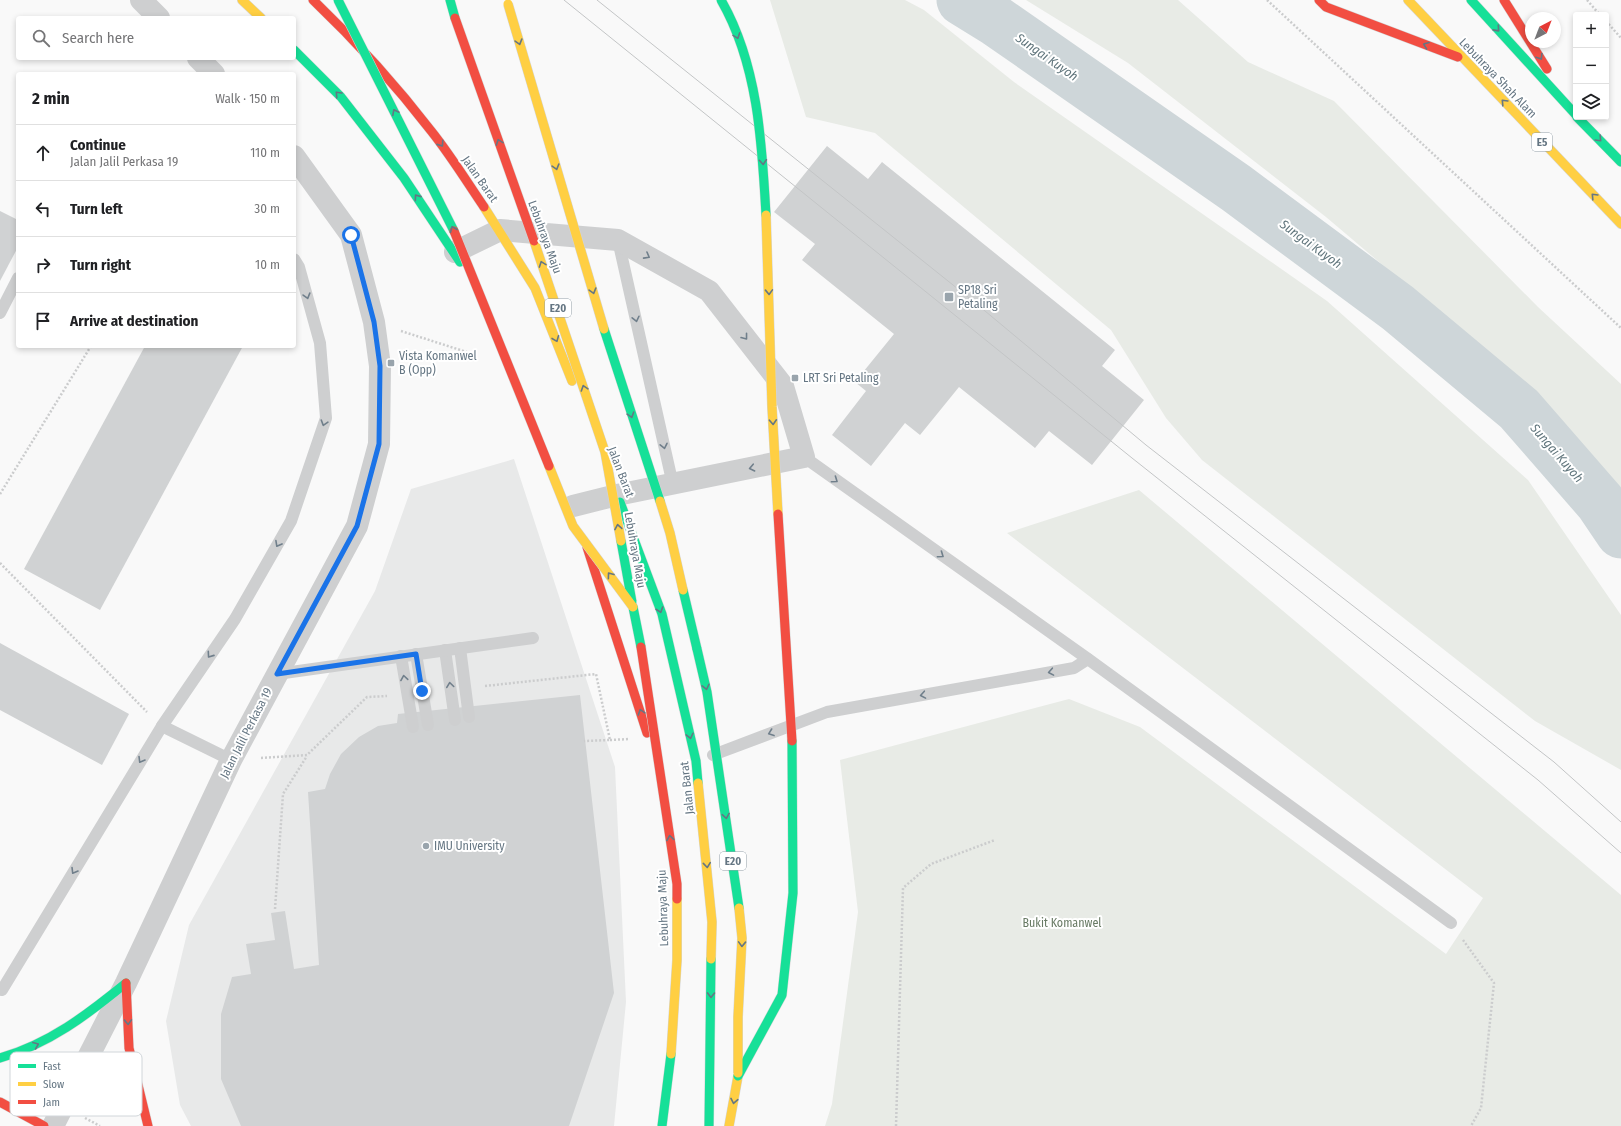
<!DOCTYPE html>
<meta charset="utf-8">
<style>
:root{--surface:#fff;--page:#f6f6f6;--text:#202124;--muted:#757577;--line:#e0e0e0}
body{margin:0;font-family:"Fira Sans Condensed",sans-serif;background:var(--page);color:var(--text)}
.controls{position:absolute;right:12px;top:12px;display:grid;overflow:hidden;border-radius:4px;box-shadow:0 2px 6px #0003}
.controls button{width:36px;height:36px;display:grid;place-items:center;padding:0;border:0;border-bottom:1px solid var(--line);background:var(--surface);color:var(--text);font:20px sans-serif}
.compass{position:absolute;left:1525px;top:12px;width:36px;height:36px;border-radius:50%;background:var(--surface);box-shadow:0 2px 6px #0003;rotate:42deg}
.stop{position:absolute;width:12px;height:12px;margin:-9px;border:3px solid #1a73e8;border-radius:50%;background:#fff}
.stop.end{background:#1a73e8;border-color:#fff;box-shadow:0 1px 4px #0008}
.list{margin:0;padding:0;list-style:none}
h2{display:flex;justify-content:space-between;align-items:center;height:52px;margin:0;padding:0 16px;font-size:17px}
h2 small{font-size:13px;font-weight:400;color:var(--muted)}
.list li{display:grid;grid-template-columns:26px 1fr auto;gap:12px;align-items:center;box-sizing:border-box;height:56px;padding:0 16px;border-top:1px solid var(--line)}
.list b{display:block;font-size:15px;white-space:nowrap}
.list p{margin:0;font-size:13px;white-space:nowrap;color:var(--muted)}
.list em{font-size:13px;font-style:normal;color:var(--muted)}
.icon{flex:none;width:22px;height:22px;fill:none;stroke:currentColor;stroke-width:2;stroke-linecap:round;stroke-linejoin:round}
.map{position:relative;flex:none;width:1621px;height:1126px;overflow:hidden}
.search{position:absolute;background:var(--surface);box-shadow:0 2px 6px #0003;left:16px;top:16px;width:280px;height:44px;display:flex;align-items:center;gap:10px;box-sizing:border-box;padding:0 14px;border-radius:4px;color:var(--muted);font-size:15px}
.panel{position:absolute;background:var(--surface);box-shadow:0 2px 6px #0003;left:16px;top:72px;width:280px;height:276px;border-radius:4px}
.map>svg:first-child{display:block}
.built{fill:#e8e9e9}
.green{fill:#e8ebe6}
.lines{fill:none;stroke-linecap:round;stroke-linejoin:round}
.river{stroke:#ced6d9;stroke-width:51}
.building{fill:#d0d2d3}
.fast-casing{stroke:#d5d6d7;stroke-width:10}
.slow-casing{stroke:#d5d6d7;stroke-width:10}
.jam-casing{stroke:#d5d6d7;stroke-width:10}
.path{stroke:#cbcccd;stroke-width:2.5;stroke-dasharray:2 2;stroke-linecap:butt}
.lane{stroke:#cecfd0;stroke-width:12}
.street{stroke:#cecfd0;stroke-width:22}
.fast{stroke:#16e098;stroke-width:9}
.slow{stroke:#ffcf43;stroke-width:9}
.jam{stroke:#f24e42;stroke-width:9}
.tram{stroke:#c3c5c6;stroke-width:1}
.fast-bridge-casing{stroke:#d5d6d6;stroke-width:10;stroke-linecap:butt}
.slow-bridge-casing{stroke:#d5d6d6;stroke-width:10;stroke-linecap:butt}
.jam-bridge-casing{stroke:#d5d6d6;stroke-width:10;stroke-linecap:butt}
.path-bridge{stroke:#cbcccd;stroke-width:2.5;stroke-dasharray:2 2;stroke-linecap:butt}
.fast-bridge{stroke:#16e098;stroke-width:9}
.slow-bridge{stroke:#ffcf43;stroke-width:9}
.jam-bridge{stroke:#f24e42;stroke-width:9}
.oneway{stroke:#657683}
.oneway2{stroke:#707f8b}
.route{stroke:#1a73e8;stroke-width:5}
.poi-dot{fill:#99a4ac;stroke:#fff;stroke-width:1.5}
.labels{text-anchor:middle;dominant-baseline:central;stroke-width:4;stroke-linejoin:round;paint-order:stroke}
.shield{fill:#fff;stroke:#939fa8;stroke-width:1}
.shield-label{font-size:11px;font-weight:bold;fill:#657683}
.street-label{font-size:12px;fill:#657683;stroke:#fff}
.poi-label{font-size:12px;fill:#657683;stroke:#fff;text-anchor:start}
.park-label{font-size:12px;fill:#687a64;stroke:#fff}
.water-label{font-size:13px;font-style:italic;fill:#60757c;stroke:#fff}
.key{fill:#fff;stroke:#d1d6da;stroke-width:1}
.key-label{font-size:11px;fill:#657683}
</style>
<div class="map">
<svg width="1621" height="1126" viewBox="0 0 1621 1126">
<rect width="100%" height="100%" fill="#f9f9f9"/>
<polygon class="built" points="514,459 615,767 626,1002 614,1126 191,1126 180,1105 166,1021 189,925 375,591 411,489"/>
<g class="green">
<polygon points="770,0 905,0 924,10 1014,82 1327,301 1528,480 1621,615 1621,770 1535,721 1202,460 1166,418 1111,330 875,133 806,117"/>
<polygon points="1026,0 1178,0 1248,62 1334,101 1538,307 1621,384 1621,494 1484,351 1326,217 1128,63"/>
<polygon points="1139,490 1621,895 1621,1126 825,1126 832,1104 858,912 840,760 1069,699 1140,727 1446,954 1483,898 1007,533"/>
</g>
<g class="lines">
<polyline class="river" points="962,0 996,21 1236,188 1398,308 1519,409 1600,502 1621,533"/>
</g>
<g class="building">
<polygon points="827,146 868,179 882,162 1115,350 1102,366 1144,400 1092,465 1049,431 1035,448 959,387 920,435 905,423 871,466 832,435 866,391 855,382 894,334 802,260 815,244 774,212"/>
<polygon points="0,211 18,220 18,247 0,281"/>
<polygon points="145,346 243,346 100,610 24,569"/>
<polygon points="0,643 129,714 102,765 0,710"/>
<polygon points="580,695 614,993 569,1126 241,1126 221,1079 221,1014 232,977 251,974 246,944 275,940 271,913 285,911 294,969 319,965 308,792 325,789 330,774 341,754 359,737 378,726 397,723 398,714"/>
</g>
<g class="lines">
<g class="fast-casing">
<g id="fast">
<polyline points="450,0 455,18"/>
<polyline points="1471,0 1576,115"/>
<polyline points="294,50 341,97 404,178 460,262"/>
<polyline points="1577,117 1621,162"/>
<polyline points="620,502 662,614 696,761 698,783"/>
<polyline points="683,590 697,649"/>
<polyline points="633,607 641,647"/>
<path d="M0,1058C49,1044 87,1015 126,983"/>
<polyline points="709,1126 711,959"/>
</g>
</g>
<g class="slow-casing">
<g id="slow">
<polyline points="242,0 261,18"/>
<polyline points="1408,0 1621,224"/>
<polyline points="484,207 535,288 572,381"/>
<polyline points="698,783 712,922 711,959"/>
<polyline points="729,1126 738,1076"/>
</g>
</g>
<g class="jam-casing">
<g id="jam">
<path d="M313,0C357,42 395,84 432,132C451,156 467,182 484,207"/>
<polyline points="1319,0 1326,7 1458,57"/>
<polyline points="1504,0 1547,69"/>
<polyline points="587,547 647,733"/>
<polyline points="126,983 129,1048 148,1126"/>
<polyline points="0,1102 44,1126"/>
</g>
</g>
<g class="path">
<polyline points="1267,0 1621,328"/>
<polyline points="1587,0 1600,15"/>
<polyline points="1606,21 1621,38"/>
<polyline points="401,331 476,355"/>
<polyline points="0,494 91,346"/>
<polyline points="0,563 147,712"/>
<polyline points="485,686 596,674 610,740 584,741"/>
<polyline points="261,758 307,755 367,697 387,696"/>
<polyline points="275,909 283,794 307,756"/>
<polyline points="1463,940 1494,983 1481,1108 1471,1126"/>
<polyline points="25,1077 35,1091"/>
<polyline points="85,1118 100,1126"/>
<polyline points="896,1126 903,888 931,864 995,840"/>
</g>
<g class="lane">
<polyline points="618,240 673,485"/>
<polyline points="0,313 18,278"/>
<polyline points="804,457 1088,659 1451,923"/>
<polyline points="460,648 469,717"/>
<polyline points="445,650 455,720"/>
<polyline points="416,654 428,725"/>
<polyline points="401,656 413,727"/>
<polyline points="277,674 533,638"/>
<polyline points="162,726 231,760"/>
<polyline points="713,755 827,712 1074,668 1088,659"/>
<polyline points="0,989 2,990 162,726 235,619 291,521 326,418 320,343 299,267 294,259"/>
</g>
<g class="street">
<polyline points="141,0 159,18"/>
<polyline points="198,58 214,74"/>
<polyline points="455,252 500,230 618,240 709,291 783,386 804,457 617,495 573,506"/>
<polyline points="53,1126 126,983 231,760 357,526 379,444 380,366 374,322 351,235 294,156"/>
</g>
<use href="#fast" class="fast"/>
<use href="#slow" class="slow"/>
<use href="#jam" class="jam"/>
<g class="tram">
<polyline points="564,0 1132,458 1538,780 1621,853"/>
<polyline points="597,0 973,301 1146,445 1554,762 1621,822"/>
</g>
<g class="fast-bridge-casing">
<g id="fast-bridge">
<polyline points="338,0 454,231"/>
<path d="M721,0C758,64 762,143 766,215"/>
<polyline points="604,329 660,501"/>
<polyline points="621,541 632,602"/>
<polyline points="697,649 707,692 739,908"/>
<polyline points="738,1076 782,995 793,893 792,741"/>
<polyline points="662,1126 671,1054"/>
</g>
</g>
<g class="slow-bridge-casing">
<g id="slow-bridge">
<polyline points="508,4 604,329"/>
<polyline points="766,215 772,407 778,514"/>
<polyline points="534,241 605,452 621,541"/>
<polyline points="549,466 573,526 633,607"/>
<polyline points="660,501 670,533 683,590"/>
<polyline points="671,1054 677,960 677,899"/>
<polyline points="738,1073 738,1017 742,938 739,908"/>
</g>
</g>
<g class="jam-bridge-casing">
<g id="jam-bridge">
<polyline points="455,18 534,241"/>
<polyline points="454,231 549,466"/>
<polyline points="778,514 792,741"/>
<polyline points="641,647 677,884 677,899"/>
</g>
</g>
<polyline class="path-bridge" points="610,740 630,739"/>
<use href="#fast-bridge" class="fast-bridge"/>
<use href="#slow-bridge" class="slow-bridge"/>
<use href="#jam-bridge" class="jam-bridge"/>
</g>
<defs><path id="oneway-chevron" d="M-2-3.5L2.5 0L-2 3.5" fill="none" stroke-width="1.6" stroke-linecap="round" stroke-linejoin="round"/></defs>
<g class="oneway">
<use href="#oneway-chevron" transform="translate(1497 29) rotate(48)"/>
<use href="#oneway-chevron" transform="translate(737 36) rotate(70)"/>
<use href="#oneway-chevron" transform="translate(519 42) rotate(74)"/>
<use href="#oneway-chevron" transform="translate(1426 45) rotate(-159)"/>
<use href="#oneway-chevron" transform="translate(1540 57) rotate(58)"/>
<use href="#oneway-chevron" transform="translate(338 94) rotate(-133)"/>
<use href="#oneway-chevron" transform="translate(1504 102) rotate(-134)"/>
<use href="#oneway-chevron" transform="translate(395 112) rotate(-117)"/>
<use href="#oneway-chevron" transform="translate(1599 139) rotate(46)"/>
<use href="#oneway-chevron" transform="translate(499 142) rotate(-110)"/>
<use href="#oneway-chevron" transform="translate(441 144) rotate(55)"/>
<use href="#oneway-chevron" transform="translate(763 162) rotate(86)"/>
<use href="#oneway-chevron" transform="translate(556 167) rotate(74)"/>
<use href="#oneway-chevron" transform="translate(1594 196) rotate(-134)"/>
<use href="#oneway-chevron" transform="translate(417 197) rotate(-125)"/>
<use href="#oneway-chevron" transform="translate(453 229) rotate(-112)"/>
<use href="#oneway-chevron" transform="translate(542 264) rotate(-110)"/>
<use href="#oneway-chevron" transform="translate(593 291) rotate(74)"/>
<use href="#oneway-chevron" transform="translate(769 292) rotate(88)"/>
<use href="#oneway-chevron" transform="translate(556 339) rotate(68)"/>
<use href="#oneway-chevron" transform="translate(584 388) rotate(-108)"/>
<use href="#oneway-chevron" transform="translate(631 415) rotate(72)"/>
<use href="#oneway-chevron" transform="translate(773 422) rotate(87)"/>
<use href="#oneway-chevron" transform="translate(618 527) rotate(-100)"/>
<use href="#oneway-chevron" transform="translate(610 575) rotate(-126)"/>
<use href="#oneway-chevron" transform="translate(660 610) rotate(71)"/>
<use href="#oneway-chevron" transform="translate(706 687) rotate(77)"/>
<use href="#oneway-chevron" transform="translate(641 712) rotate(-108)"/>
<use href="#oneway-chevron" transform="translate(690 736) rotate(77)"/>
<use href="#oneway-chevron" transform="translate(726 816) rotate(81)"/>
<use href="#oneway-chevron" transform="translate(670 838) rotate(-99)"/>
<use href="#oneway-chevron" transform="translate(707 865) rotate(84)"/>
<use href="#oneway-chevron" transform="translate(742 944) rotate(92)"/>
<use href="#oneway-chevron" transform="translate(711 995) rotate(91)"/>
<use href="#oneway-chevron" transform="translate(128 1022) rotate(88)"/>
<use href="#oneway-chevron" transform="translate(36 1045) rotate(-23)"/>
<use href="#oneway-chevron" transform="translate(734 1101) rotate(101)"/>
</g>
<g class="oneway2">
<use href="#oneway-chevron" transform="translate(647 256) rotate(29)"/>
<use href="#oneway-chevron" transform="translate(307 296) rotate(74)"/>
<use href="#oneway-chevron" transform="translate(636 319) rotate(77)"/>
<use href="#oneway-chevron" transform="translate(745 337) rotate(52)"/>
<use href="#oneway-chevron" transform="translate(324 423) rotate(107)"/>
<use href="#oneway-chevron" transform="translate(664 446) rotate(78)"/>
<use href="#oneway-chevron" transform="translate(752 468) rotate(168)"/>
<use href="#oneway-chevron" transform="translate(835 480) rotate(35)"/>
<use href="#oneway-chevron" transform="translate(278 544) rotate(119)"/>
<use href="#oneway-chevron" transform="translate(941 555) rotate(35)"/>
<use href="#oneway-chevron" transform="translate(210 655) rotate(125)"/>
<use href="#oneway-chevron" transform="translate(1051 672) rotate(170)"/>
<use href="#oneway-chevron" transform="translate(404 678) rotate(-99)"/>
<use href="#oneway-chevron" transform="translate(450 685) rotate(-98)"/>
<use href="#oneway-chevron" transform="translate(923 695) rotate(170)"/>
<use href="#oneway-chevron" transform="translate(771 733) rotate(160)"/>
<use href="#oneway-chevron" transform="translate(141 760) rotate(121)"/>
<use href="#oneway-chevron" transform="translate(74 871) rotate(121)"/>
</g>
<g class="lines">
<polyline class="route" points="351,235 374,322 380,366 379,444 357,526 277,674 416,654 422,691"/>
</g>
<g class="poi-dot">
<rect x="944" y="292" width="10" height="10" rx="2"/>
<rect x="387" y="359" width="8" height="8" rx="2"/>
<rect x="791" y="374" width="8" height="8" rx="2"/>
<circle cx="426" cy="846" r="4"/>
</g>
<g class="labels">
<g class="shield">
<rect x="1532" y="133" width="20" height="18" rx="3"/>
<rect x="545" y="299" width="26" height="18" rx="3"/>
<rect x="720" y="852" width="26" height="18" rx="3"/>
</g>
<g class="shield-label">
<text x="1542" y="142">E5</text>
<text x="558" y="308">E20</text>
<text x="733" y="861">E20</text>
</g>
<g class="street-label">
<text transform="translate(1498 78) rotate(46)">Lebuhraya Shah Alam</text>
<text transform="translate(480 179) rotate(55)">Jalan Barat</text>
<text transform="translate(545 237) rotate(70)">Lebuhraya Maju</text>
<text transform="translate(621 472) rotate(69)">Jalan Barat</text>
<text transform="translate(635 550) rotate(80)">Lebuhraya Maju</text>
<text transform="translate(246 733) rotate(-63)">Jalan Jalil Perkasa 19</text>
<text transform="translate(687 788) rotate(-96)">Jalan Barat</text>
<text transform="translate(663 908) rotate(-92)">Lebuhraya Maju</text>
</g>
<g class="poi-label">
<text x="958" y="290">SP18 Sri<tspan x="958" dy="14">Petaling</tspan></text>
<text x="399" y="356">Vista Komanwel<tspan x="399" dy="14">B (Opp)</tspan></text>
<text x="803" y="378">LRT Sri Petaling</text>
<text x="434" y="846">IMU University</text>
</g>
<g class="park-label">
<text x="1062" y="923">Bukit Komanwel</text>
</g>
<g class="water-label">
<text transform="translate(1047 57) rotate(35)">Sungai Kuyoh</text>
<text transform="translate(1311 244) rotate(36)">Sungai Kuyoh</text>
<text transform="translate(1557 453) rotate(49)">Sungai Kuyoh</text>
</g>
</g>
<rect x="10" y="1052" width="132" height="64" rx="6" class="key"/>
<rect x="18" y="1064" width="18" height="4" fill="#16e098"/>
<rect x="18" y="1082" width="18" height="4" fill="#ffcf43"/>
<rect x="18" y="1100" width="18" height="4" fill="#f24e42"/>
<g class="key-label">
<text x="43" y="1070">Fast</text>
<text x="43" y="1088">Slow</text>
<text x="43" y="1106">Jam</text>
</g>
</svg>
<div class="controls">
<button>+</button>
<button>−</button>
<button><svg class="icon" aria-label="layers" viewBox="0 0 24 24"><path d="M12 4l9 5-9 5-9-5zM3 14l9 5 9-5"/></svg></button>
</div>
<svg class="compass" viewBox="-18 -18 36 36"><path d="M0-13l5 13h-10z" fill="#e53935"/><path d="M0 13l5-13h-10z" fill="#757577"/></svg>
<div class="stop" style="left:351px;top:235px"></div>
<div class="stop end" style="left:422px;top:691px"></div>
<div class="search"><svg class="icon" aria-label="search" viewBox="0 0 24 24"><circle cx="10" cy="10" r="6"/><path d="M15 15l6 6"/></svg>Search here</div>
<section class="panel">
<h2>2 min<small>Walk · 150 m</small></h2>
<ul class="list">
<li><svg class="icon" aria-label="ahead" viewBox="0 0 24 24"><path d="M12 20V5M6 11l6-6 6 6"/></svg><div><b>Continue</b><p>Jalan Jalil Perkasa 19</p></div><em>110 m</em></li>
<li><svg class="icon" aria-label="left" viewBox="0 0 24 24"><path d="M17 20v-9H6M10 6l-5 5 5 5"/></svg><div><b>Turn left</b></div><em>30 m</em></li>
<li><svg class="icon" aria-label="right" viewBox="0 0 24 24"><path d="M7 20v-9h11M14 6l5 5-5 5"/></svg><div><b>Turn right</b></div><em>10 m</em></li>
<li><svg class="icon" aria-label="arrive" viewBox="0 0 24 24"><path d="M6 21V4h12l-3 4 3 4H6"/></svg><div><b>Arrive at destination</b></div></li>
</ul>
</section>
</div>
